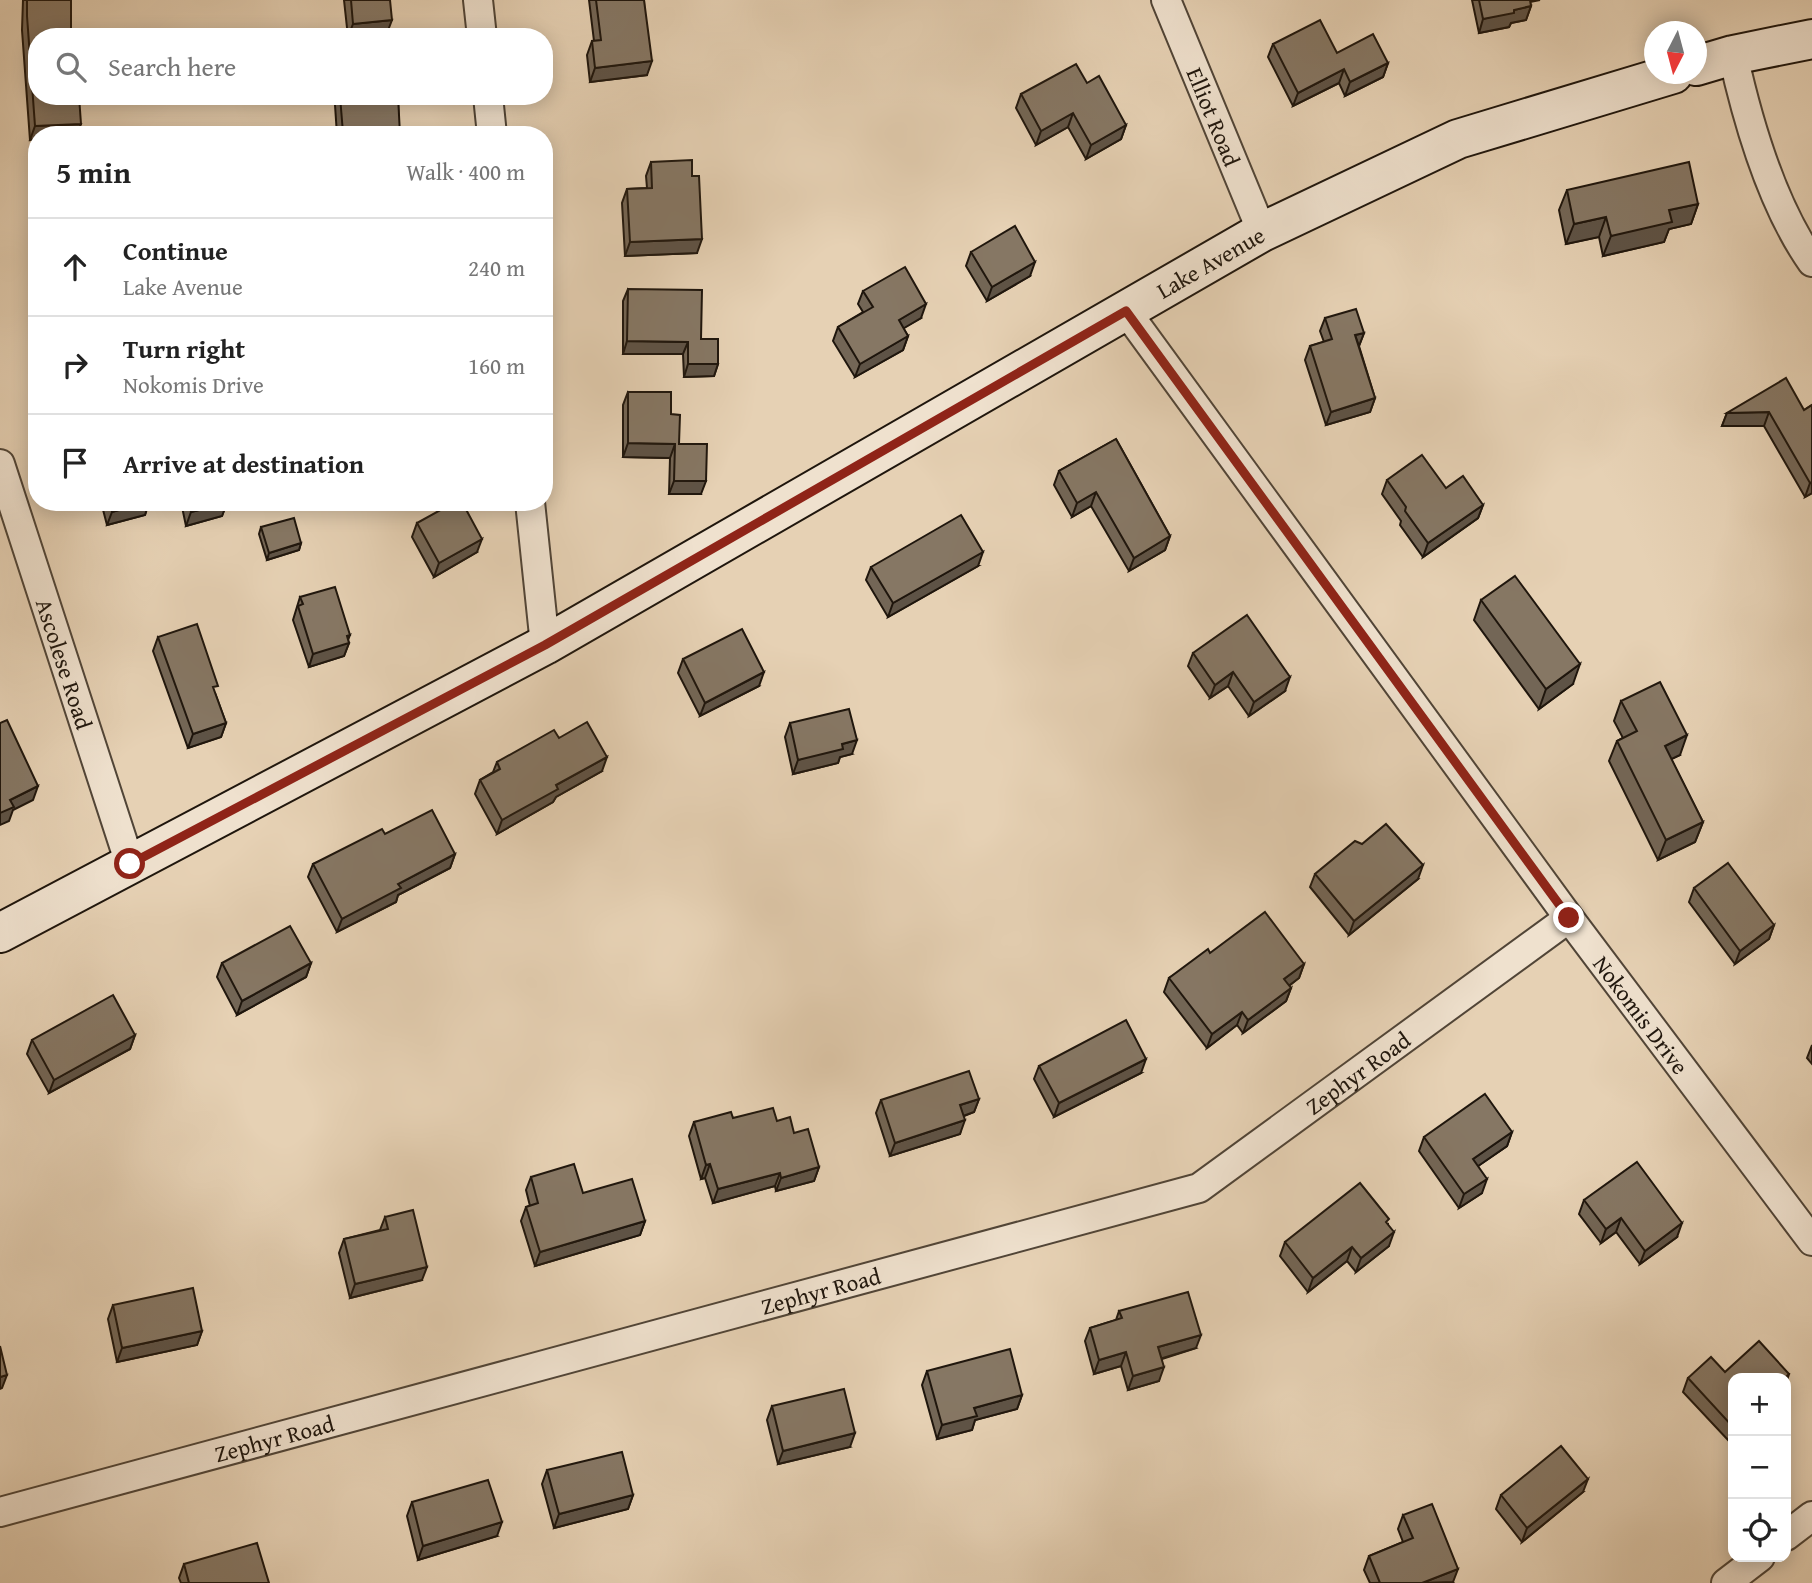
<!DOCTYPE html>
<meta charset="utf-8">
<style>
:root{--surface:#fff;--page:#f6f6f6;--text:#222;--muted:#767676;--line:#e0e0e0}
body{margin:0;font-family:"Gentium Book Plus",serif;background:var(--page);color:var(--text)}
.controls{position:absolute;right:21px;bottom:21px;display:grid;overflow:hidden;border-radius:14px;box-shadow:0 4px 18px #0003}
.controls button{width:63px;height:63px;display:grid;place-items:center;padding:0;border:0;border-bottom:2px solid var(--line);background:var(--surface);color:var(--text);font:35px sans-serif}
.compass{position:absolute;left:1644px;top:21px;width:63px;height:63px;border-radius:50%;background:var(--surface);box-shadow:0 4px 18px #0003;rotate:186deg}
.stop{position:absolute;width:21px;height:21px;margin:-16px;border:5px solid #8f2418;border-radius:50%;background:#fff}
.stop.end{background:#8f2418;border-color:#fff;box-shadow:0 2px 7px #0008}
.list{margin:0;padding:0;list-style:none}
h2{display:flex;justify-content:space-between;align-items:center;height:91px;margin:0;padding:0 28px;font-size:30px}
h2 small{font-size:23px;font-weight:400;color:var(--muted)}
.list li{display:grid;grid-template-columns:46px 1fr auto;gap:21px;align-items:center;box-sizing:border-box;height:98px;padding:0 28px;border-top:2px solid var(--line)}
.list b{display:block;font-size:26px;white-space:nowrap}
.list p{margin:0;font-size:23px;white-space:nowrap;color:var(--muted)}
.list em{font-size:23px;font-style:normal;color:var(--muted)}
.icon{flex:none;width:38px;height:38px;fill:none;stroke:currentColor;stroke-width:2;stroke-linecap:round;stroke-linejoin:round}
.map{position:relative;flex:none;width:1812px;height:1583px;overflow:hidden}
.search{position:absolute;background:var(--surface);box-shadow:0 4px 18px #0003;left:28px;top:28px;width:525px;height:77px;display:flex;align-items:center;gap:18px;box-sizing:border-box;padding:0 24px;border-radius:28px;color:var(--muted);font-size:26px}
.panel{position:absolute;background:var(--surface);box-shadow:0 4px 18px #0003;left:28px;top:126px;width:525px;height:385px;border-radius:28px}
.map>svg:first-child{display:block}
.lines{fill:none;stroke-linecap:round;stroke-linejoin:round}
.street-casing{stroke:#514537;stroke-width:32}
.secondary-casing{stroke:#1f160d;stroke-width:42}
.street{stroke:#efe1ce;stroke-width:28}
.secondary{stroke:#efe1ce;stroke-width:38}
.wall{fill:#736656;stroke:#1f160d;stroke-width:2}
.shaded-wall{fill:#5e5346;stroke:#1f160d;stroke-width:2}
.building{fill:#867764;stroke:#1f160d;stroke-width:2}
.route{stroke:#8f2418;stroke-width:9}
.labels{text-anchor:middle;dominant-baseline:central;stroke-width:5;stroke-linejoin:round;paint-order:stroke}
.street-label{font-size:23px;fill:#1f160d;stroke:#efe1ce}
</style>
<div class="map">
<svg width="1812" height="1583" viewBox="0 0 1812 1583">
<rect width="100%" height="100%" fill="#e6d1b4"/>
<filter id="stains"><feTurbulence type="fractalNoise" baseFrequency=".00286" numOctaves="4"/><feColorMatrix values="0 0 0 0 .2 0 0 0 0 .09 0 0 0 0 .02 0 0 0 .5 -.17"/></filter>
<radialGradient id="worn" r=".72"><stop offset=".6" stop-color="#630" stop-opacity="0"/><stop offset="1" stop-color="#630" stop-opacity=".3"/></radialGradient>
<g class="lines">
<g class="street-casing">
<g id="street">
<polyline points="478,0 482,37"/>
<path id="s1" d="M1166,0L1262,232"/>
<path d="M1733,55C1748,123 1772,205 1812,262"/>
<polyline points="488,96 492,135"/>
<path id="s2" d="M1126,311L1569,918L1812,1241"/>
<path id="s3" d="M0,464L130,864"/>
<polyline points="530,502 545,645"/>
<path id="s4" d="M0,1512L1199,1188L1569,918"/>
<polyline points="1786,1536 1812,1516"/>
<polyline points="1726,1583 1760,1557"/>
</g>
</g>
<g class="secondary-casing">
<g id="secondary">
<polyline points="1696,66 1733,55 1812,39"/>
<path id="s5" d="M0,933L545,645L1262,232L1458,139L1673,74"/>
</g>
</g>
<use href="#street" class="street"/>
<use href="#secondary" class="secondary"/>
</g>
<g class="wall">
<polygon points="23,0 71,0 37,135 37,139 30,140 22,30"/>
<polygon points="344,0 390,0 387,33 348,37"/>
<polygon points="589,0 644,0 647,75 590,82 587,55 592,41 594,41"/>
<polygon points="1472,0 1540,0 1530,2 1531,6 1526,20 1511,23 1509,27 1479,33"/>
<polygon points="1273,44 1337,53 1388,63 1383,77 1345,96 1339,83 1293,106 1268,57"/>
<polygon points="1087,83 1126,125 1121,139 1086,159 1068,127 1036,145 1016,108 1021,94"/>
<polygon points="338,96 398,96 399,135 337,135 335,105"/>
<polygon points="651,162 692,176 697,253 625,256 622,203 627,189 647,188 646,176"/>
<polygon points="1567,190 1698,204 1691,224 1669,229 1664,242 1603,256 1599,237 1566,244 1559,210"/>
<polygon points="971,252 1030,276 987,301 966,266"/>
<polygon points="628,289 701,339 718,364 714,376 684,377 683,354 623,354 623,301"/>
<polygon points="863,291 921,318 903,328 908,336 903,350 855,377 833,341 838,327 863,312 858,304"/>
<polygon points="1325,318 1364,333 1359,346 1375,398 1370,412 1326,425 1305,360 1310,346 1324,342 1320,331"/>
<polygon points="628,392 671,414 679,444 701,494 669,494 670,458 623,457 623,405"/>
<polygon points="1812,405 1812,493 1805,497 1764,426 1722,426 1727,413 1804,410"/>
<polygon points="1116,439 1170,536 1165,550 1129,571 1091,506 1072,517 1054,485 1059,471"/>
<polygon points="1387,480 1446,488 1483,505 1478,518 1423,557 1400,525 1401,521 1382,494"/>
<polygon points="101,502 149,502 145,515 107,525"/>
<polygon points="181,502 227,502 222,516 186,526"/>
<polygon points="417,523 477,552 434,577 412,537"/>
<polygon points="261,527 301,543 299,550 267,560 259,534"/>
<polygon points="978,566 888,617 866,580 871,567"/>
<polygon points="300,597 348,640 349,643 344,656 309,667 293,620"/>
<polygon points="1481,600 1573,684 1539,709 1474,620"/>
<polygon points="158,637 215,693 226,723 221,737 188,748 153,651"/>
<polygon points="1193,653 1285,691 1249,716 1228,686 1210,698 1188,666"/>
<polygon points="683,659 759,686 700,716 678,673"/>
<polygon points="1621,701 1680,755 1671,759 1703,822 1695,842 1658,860 1609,761 1617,741 1623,738 1614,721"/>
<polygon points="790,723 852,754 840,757 838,763 793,774 785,737"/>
<polygon points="559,738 602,771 556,797 553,802 497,834 475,794 480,780 493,772 497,762"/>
<polygon points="385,834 455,854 450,868 398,895 396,902 337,932 308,877 313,864"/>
<polygon points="1315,874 1418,879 1349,935 1310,887"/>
<polygon points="1694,888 1774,925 1769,939 1735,964 1689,902"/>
<polygon points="1210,953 1304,964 1299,978 1289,986 1291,988 1286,1001 1243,1033 1237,1025 1207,1048 1164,992 1169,978"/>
<polygon points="222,963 311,963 306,977 237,1015 217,977"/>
<polygon points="135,1035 130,1049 49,1093 27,1054 32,1040"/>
<polygon points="1812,1045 1812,1064 1807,1058"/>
<polygon points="1039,1066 1141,1073 1054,1117 1034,1079"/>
<polygon points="979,1099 974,1112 964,1116 960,1134 890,1156 876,1113 881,1100"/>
<polygon points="733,1118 777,1121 794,1133 819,1167 814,1181 776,1191 775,1186 713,1203 705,1178 701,1179 689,1136 694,1122"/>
<polygon points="1512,1132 1507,1146 1478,1166 1482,1193 1459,1208 1419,1151 1424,1137"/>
<polygon points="531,1177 645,1221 640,1235 535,1266 521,1221 526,1207 530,1206 526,1190"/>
<polygon points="1584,1200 1677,1237 1640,1264 1616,1232 1601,1243 1579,1214"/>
<polygon points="385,1217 422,1280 350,1298 339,1253 344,1239 380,1230"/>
<polygon points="1388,1224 1389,1246 1356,1272 1347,1261 1308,1292 1280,1256 1285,1242"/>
<polygon points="113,1305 202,1331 197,1345 117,1362 108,1319"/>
<polygon points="1119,1311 1196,1348 1162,1359 1159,1381 1128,1390 1121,1366 1094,1374 1085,1341 1090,1328 1116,1320"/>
<polygon points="927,1371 1022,1395 1017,1409 975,1420 972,1430 937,1439 922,1385"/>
<polygon points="1725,1372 1789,1374 1786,1384 1786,1378 1733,1378 1733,1435 1728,1440 1683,1392 1688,1378"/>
<polygon points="772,1406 850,1447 778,1464 767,1420"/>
<polygon points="547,1470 633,1495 628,1509 554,1528 542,1484"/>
<polygon points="1583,1492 1522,1542 1496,1509 1501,1495"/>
<polygon points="412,1502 497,1536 418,1560 407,1516"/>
<polygon points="1403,1515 1453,1582 1370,1583 1364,1570 1369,1556 1403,1542 1398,1529"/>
<polygon points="184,1564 269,1583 181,1583 179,1578"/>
</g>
<g class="shaded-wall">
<polygon points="1531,6 1526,20 1511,23 1509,27 1479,33 1483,19 1514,10"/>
<polygon points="392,20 387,33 348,37 353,24"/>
<polygon points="652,61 647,75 590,82 595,68"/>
<polygon points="1388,63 1383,77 1345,96 1350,82"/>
<polygon points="1344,69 1339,83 1293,106 1298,93"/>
<polygon points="1073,113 1068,127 1036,145 1041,131"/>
<polygon points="81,124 77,135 37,135 37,139 30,140 35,126"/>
<polygon points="1126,125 1121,139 1086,159 1091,145"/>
<polygon points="1698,204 1691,224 1669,229 1664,242 1603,256 1611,236 1669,210"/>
<polygon points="1606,217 1599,237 1566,244 1574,224"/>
<polygon points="702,239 697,253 625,256 630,242"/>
<polygon points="1035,262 1030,276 987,301 992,287"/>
<polygon points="926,304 921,318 894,334 899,320"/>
<polygon points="1364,333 1359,346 1355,335"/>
<polygon points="908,336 903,350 855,377 860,364"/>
<polygon points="627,341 688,342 683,354 623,354"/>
<polygon points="688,364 718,364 714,376 684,377"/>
<polygon points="1375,398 1370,412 1326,425 1331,412"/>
<polygon points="1769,412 1764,426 1722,426 1727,413"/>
<polygon points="628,443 675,444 670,458 623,457"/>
<polygon points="674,481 706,481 701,494 669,494"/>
<polygon points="1812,482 1812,493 1805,497 1810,483"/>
<polygon points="1096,492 1091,506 1072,517 1077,503"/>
<polygon points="146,502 149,502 145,515 107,525 112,512"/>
<polygon points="227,503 222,516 186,526 191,512"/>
<polygon points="1483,505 1478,518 1423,557 1428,543"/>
<polygon points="1170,536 1165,550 1129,571 1134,558"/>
<polygon points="482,539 477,552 434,577 439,563"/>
<polygon points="301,543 299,550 267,560 269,553"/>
<polygon points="983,552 978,566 888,617 893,603"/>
<polygon points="350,635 347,643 349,643 344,656 309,667 313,654"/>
<polygon points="1580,664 1573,684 1539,709 1546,689"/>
<polygon points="764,672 759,686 700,716 705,703"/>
<polygon points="1233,672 1228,686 1210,698 1215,685"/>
<polygon points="1290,677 1285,691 1249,716 1254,702"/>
<polygon points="226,723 221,737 188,748 193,734"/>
<polygon points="1687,735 1680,755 1657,766 1665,746"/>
<polygon points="857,740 852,754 840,757 838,763 793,774 798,760 842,744"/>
<polygon points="607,757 602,771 556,797 553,802 497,834 502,820 556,785"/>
<polygon points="38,786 33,800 13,810 9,821 0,825 0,813 10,800"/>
<polygon points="1703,822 1695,842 1658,860 1666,840"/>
<polygon points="455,854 450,868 398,895 396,902 337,932 342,919 398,884"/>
<polygon points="1423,865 1418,879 1349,935 1354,921"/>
<polygon points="1774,925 1769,939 1735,964 1740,951"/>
<polygon points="311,963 306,977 237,1015 242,1001"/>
<polygon points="1304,964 1299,978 1279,993 1284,979"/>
<polygon points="1291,988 1286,1001 1243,1033 1248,1020"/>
<polygon points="1242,1012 1237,1025 1207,1048 1212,1034"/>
<polygon points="135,1035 130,1049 49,1093 54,1080"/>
<polygon points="1146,1059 1141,1073 1054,1117 1059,1103"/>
<polygon points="979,1099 974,1112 955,1119 960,1105"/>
<polygon points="965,1120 960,1134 890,1156 895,1143"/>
<polygon points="1512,1132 1507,1146 1468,1173 1473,1159"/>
<polygon points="710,1164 705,1178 701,1179 706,1165"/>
<polygon points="819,1167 814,1181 776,1191 781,1178"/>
<polygon points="780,1173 775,1186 713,1203 718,1189"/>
<polygon points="1487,1179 1482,1193 1459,1208 1464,1194"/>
<polygon points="1621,1218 1616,1232 1601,1243 1606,1229"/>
<polygon points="645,1221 640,1235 535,1266 540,1252"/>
<polygon points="1682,1223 1677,1237 1640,1264 1645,1251"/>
<polygon points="1394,1232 1389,1246 1356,1272 1361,1258"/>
<polygon points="1352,1247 1347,1261 1308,1292 1313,1278"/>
<polygon points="427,1267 422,1280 350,1298 355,1284"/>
<polygon points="202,1331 197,1345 117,1362 122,1348"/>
<polygon points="1201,1335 1196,1348 1153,1361 1158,1347"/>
<polygon points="1126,1352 1121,1366 1094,1374 1099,1360"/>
<polygon points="1164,1367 1159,1381 1128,1390 1133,1376"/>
<polygon points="7,1375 2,1388 0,1389 0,1377"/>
<polygon points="1022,1395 1017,1409 975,1420 972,1430 937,1439 942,1425 974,1408"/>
<polygon points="1733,1426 1733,1435 1728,1440"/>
<polygon points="855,1433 850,1447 778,1464 783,1451"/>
<polygon points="1588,1479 1583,1492 1522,1542 1527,1528"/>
<polygon points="633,1495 628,1509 554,1528 559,1514"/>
<polygon points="502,1522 497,1536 418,1560 423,1546"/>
<polygon points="1458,1569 1453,1582 1422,1583"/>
</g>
<g class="building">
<polygon points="27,0 71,0 71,37 37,37 37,96 79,96 81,124 35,126 27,16"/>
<polygon points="351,0 390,0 392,20 353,24"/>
<polygon points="596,0 644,0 652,61 595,68 592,41 601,40"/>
<polygon points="1479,0 1530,0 1531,6 1514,10 1514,13 1483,19"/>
<polygon points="1320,20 1337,53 1373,34 1388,63 1350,82 1344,69 1298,93 1273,44"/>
<polygon points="1076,64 1087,83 1099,76 1126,125 1091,145 1073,113 1041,131 1021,94"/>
<polygon points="340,96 398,96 400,134 356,135 356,133 343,133"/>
<polygon points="692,160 692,176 699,176 702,239 630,242 627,189 652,188 651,162"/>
<polygon points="1689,162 1698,204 1669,210 1672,222 1611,236 1606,217 1574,224 1567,190"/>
<polygon points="1015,226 1035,262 992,287 971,252"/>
<polygon points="905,267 926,304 899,320 908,336 860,364 838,327 873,307 863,291"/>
<polygon points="628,289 702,290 701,339 718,339 718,364 688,364 688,342 627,341"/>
<polygon points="1356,309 1364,333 1355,335 1375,398 1331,412 1310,346 1332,339 1325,318"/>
<polygon points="1786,378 1804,410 1812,405 1812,482 1810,483 1769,412 1727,413"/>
<polygon points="628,392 671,392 671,414 680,415 679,444 707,444 706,481 674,481 675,444 628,443"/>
<polygon points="1116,439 1170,536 1134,558 1096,492 1077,503 1059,471"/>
<polygon points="1422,455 1446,488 1463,476 1483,505 1428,543 1405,511 1406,507 1387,480"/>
<polygon points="110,502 146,502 112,512"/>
<polygon points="189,502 227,502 227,503 191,512"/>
<polygon points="455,502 462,502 482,539 439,563 417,523"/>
<polygon points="961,515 983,552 893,603 871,567"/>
<polygon points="294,518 301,543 269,553 261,527"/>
<polygon points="1515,576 1580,664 1546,689 1481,600"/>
<polygon points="335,587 350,635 347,636 349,643 313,654 298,606 303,604 300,597"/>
<polygon points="1247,615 1290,677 1254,702 1233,672 1215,685 1193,653"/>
<polygon points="197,624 218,686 213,687 226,723 193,734 158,637"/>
<polygon points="742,629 764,672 705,703 683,659"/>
<polygon points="1660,682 1687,735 1665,746 1703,822 1666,840 1617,741 1637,731 1621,701"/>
<polygon points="849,709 857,740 842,744 843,749 798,760 790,723"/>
<polygon points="7,720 38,786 10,800 14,807 0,813 0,723"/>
<polygon points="587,722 607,757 556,785 558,789 502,820 480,780 500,769 497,762 554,730 559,738"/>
<polygon points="432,810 455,854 398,884 401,888 342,919 313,864 382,829 385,834"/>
<polygon points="1386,824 1423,865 1354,921 1315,874 1355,841 1362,844"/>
<polygon points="1728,863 1774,925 1740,951 1694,888"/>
<polygon points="1265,912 1304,964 1284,979 1291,988 1248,1020 1242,1012 1212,1034 1169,978 1208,949 1210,953"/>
<polygon points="290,926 311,963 242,1001 222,963"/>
<polygon points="113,995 135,1035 54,1080 32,1040"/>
<polygon points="1126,1020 1146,1059 1059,1103 1039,1066"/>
<polygon points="969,1071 979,1099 960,1105 965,1120 895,1143 881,1100"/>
<polygon points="1485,1094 1512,1132 1473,1159 1487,1179 1464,1194 1424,1137"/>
<polygon points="773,1108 777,1121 790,1117 794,1133 808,1129 819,1167 781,1178 780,1173 718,1189 710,1164 706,1165 694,1122 731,1112 733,1118"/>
<polygon points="1637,1162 1682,1223 1645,1251 1621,1218 1606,1229 1584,1200"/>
<polygon points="574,1164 583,1193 632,1179 645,1221 540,1252 526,1207 538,1203 531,1177"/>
<polygon points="1360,1183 1389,1219 1386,1222 1394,1232 1361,1258 1352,1247 1313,1278 1285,1242"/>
<polygon points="413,1210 427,1267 355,1284 344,1239 388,1229 385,1217"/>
<polygon points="193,1288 202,1331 122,1348 113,1305"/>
<polygon points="1188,1292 1201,1335 1158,1347 1164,1367 1133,1376 1126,1352 1099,1360 1090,1328 1122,1318 1119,1311"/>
<polygon points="1759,1341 1789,1374 1785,1378 1733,1378 1733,1427 1688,1378 1711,1357 1725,1372"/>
<polygon points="0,1346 7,1375 0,1377"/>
<polygon points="1010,1349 1022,1395 974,1408 977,1416 942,1425 927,1371"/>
<polygon points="844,1389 855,1433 783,1451 772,1406"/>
<polygon points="1561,1446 1588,1479 1527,1528 1501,1495"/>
<polygon points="622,1452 633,1495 559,1514 547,1470"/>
<polygon points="488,1480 502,1522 423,1546 412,1502"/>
<polygon points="1432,1504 1458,1569 1422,1583 1380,1583 1369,1556 1413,1538 1403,1515"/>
<polygon points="257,1543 269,1583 189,1583 184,1564"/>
</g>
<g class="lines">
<polyline class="route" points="130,864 545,645 1126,311 1569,918"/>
</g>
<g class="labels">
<g class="street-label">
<text stroke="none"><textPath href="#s1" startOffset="126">Elliot Road</textPath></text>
<text stroke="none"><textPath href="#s5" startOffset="1384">Lake Avenue</textPath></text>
<text stroke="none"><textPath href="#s3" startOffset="210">Ascolese Road</textPath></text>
<text stroke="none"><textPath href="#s2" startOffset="872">Nokomis Drive</textPath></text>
<text stroke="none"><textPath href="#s4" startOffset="1438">Zephyr Road</textPath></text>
<text stroke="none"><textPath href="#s4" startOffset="850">Zephyr Road</textPath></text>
<text stroke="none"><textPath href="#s4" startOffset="284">Zephyr Road</textPath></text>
</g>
</g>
<rect width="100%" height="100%" filter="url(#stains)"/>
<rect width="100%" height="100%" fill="url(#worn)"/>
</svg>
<div class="controls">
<button>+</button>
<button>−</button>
<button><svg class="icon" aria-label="locate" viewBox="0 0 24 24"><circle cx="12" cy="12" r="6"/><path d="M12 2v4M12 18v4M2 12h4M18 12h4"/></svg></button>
</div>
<svg class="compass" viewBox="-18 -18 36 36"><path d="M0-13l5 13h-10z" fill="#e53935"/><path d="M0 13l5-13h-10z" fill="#767676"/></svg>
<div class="stop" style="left:130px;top:864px"></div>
<div class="stop end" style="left:1569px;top:918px"></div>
<div class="search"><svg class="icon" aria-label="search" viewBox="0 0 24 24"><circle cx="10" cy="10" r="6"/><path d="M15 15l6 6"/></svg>Search here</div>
<section class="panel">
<h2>5 min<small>Walk · 400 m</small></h2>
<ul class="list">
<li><svg class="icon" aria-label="ahead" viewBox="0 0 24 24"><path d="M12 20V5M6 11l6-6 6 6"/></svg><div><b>Continue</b><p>Lake Avenue</p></div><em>240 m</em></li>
<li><svg class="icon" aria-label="right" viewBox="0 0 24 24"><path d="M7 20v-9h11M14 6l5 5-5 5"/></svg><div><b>Turn right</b><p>Nokomis Drive</p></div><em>160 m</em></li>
<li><svg class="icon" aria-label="arrive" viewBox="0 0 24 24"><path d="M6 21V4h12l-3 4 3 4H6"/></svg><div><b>Arrive at destination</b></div></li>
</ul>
</section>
</div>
